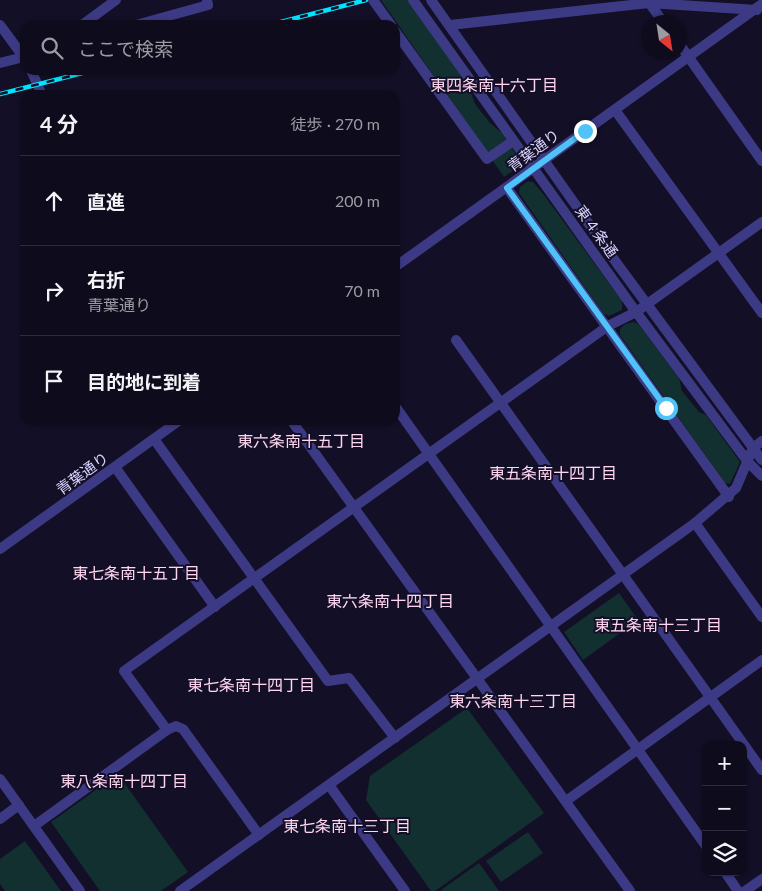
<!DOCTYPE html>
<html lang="ja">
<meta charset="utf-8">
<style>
:root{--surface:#0e0b1c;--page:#171425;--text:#f1f3f6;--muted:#9b9ba3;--line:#2e2b3b}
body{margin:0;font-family:Lato,"Noto Sans JP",sans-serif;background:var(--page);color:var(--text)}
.controls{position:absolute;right:15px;bottom:15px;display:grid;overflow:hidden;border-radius:10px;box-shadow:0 1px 4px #0004}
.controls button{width:45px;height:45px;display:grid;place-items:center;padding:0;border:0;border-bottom:1px solid var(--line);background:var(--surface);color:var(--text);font:25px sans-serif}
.compass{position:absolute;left:642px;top:15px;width:45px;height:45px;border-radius:50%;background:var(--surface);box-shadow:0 1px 4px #0004;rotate:150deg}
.stop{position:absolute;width:15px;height:15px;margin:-11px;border:4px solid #4fc3f7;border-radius:50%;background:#fff}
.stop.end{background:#4fc3f7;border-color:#fff;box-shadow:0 1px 5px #0008}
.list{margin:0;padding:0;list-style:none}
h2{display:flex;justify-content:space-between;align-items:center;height:65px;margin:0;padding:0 20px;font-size:21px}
h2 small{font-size:16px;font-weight:400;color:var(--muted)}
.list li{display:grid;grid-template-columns:32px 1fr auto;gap:15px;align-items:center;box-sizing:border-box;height:90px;padding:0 20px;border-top:1px solid var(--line)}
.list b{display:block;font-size:19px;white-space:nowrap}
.list p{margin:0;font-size:16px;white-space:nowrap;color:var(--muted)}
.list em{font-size:16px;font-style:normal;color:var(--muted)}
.icon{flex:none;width:28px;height:28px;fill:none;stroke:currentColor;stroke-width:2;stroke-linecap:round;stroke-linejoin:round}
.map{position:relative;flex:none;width:762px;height:891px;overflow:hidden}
.search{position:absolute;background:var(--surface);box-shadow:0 1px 4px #0004;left:20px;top:20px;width:380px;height:55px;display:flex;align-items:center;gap:12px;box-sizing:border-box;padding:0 18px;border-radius:15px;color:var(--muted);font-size:19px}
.panel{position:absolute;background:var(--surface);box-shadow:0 1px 4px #0004;left:20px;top:90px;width:380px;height:335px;border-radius:15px}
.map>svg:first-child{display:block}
.green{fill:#12302f}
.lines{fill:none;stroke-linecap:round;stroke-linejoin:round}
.minor{stroke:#3d3a85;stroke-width:10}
.rail-casing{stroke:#00e5ff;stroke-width:4.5}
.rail{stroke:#130f26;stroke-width:2.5;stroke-dasharray:8;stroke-linecap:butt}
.route{stroke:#4fc3f7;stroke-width:6}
.labels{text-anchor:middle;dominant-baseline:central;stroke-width:4;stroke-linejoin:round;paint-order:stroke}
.street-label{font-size:15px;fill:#d9d4ff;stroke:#130f26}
.neighbourhood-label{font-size:16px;fill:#ffd6f0;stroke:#130f26}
</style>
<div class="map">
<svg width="762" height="891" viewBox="0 0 762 891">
<rect width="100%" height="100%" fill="#130f26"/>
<g class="green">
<polygon points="381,0 408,0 467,81 475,104 490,123 502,133 519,159 521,165 504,177"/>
<polygon points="528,181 533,182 544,195 622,301 622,310 609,316 604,314 519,193 520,187"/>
<polygon points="634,322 639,325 679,378 682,391 699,412 706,415 740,462 730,484 725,483 620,335 620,329 625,324"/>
<polygon points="619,593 638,620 583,660 564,632"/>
<polygon points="467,708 544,813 435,891 431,891 366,800 370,776"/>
<polygon points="118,774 188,872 161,891 100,891 51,822"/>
<polygon points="528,832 543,853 501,882 486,861"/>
<polygon points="25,841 61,891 5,891 0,884 0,859"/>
<polygon points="479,863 499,891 442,891 441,890"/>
</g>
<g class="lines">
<g class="minor">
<polyline points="373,0 391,25"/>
<polyline points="413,0 636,312 748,462 762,476"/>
<polyline points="431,0 618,265 762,460"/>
<polyline points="648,1 663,22"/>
<polyline points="0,25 25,59"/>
<polyline points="82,25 116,0"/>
<polyline points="136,25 208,5 207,0"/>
<polyline points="450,25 649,3 757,10"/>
<polyline points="395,31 487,159 513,141"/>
<polyline points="680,45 762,161"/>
<polyline points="0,63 24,57"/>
<polyline points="31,70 42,95"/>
<polyline points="615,110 762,313"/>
<polyline points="507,188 729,497"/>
<polyline points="395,267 762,4"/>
<polyline points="456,340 762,770"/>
<polyline points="395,406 706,846"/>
<polyline points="291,420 630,891"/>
<polyline points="154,439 328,681 349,678 395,738"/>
<polyline points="115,467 215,607"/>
<polyline points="695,523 762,617"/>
<polyline points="0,549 180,420"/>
<polyline points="0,779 80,891"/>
<polyline points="329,785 405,891"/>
<polyline points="566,801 762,660"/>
<polyline points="0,819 19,805"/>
<polyline points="34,826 167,730"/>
<polyline points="259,835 183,729 176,726 167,730 124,671 608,326 636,312 762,222"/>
<polyline points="725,872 738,891"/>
<polyline points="180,891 695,523 736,488 753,448 762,441"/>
<polyline points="745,891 762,879"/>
</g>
<g class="rail-casing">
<g id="rail">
<polyline points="269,25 366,0"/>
<polyline points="0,94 94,70"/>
</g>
</g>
<use href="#rail" class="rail"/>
</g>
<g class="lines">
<polyline class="route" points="585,131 507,188 666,408"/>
</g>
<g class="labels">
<g class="street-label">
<text transform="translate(533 150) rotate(-36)">青葉通り</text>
<text transform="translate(597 231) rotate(54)">東４条通</text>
<text transform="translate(82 473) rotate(-36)">青葉通り</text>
</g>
<g class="neighbourhood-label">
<text x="494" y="84">東四条南十六丁目</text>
<text x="301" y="440">東六条南十五丁目</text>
<text x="553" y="472">東五条南十四丁目</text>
<text x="136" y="572">東七条南十五丁目</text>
<text x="390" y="600">東六条南十四丁目</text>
<text x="658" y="624">東五条南十三丁目</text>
<text x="251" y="684">東七条南十四丁目</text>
<text x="513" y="700">東六条南十三丁目</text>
<text x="124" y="780">東八条南十四丁目</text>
<text x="347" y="825">東七条南十三丁目</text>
</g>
</g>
</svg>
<div class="controls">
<button>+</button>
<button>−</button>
<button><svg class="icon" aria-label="layers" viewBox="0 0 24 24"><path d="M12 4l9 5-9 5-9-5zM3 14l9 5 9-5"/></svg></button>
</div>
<svg class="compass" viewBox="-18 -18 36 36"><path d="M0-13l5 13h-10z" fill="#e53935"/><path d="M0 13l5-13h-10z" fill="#9b9ba3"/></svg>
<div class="stop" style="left:666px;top:408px"></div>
<div class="stop end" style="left:585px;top:131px"></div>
<div class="search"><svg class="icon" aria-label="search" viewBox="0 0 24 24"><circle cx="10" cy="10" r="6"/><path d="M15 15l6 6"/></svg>ここで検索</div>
<section class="panel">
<h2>4 分<small>徒歩 · 270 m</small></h2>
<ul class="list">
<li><svg class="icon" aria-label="ahead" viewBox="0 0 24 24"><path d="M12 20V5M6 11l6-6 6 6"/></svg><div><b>直進</b></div><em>200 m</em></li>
<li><svg class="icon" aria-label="right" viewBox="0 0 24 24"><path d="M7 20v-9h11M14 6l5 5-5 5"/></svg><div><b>右折</b><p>青葉通り</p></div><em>70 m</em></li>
<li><svg class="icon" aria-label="arrive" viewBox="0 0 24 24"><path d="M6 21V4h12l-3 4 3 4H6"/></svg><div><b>目的地に到着</b></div></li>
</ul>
</section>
</div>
